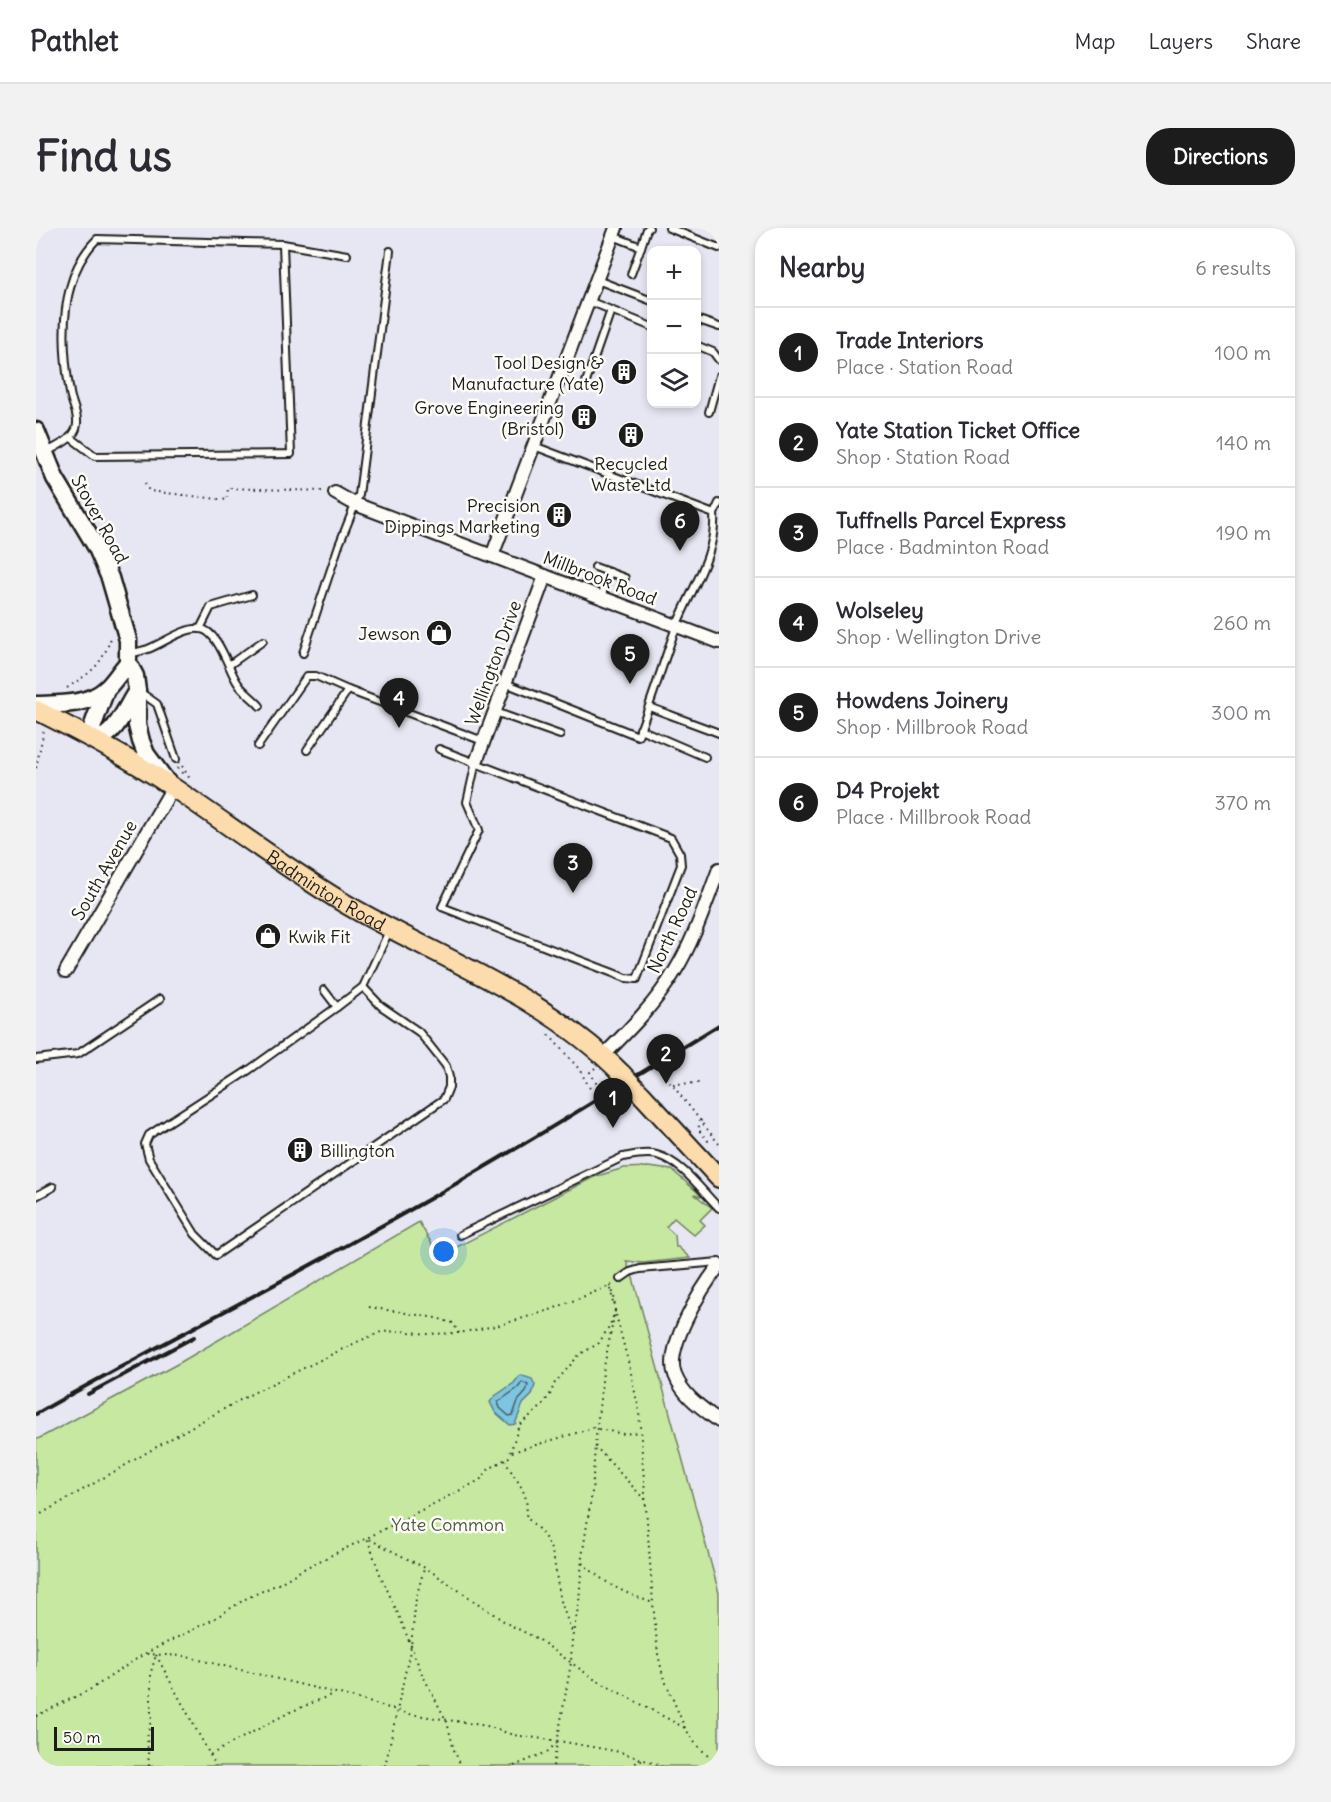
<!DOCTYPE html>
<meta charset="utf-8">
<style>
:root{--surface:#fff;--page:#f2f2f3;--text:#2b2b33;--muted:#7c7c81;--line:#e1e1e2;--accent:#1c1c1c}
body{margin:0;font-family:Delius,sans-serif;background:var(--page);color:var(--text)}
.controls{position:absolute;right:18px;top:18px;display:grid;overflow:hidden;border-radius:12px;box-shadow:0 3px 9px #0003}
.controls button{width:54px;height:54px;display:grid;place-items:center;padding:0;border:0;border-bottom:2px solid var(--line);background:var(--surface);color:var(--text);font:30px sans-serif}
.scale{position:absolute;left:18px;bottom:15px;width:100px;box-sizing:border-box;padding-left:6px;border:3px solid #1c1c1c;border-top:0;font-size:16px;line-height:21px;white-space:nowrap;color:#1c1c1c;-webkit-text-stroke:4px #fdfcf7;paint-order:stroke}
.you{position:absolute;left:408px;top:1024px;width:21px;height:21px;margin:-15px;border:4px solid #fff;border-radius:50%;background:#1a73e8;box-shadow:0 0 0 9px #1a73e833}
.badge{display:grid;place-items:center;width:39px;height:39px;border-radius:50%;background:var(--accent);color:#fff;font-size:20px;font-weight:700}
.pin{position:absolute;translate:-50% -50px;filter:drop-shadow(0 2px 3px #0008)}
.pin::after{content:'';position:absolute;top:32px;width:21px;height:18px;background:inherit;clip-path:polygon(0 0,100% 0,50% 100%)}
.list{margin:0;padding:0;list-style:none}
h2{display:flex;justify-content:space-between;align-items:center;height:78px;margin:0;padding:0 24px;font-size:26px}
h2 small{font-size:20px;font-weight:400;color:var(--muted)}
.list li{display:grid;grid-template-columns:39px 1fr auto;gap:18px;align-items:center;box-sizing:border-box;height:90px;padding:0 24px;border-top:2px solid var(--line)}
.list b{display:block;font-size:22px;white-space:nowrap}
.list p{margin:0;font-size:20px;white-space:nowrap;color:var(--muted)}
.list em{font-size:20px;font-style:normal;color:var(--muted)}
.icon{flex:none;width:33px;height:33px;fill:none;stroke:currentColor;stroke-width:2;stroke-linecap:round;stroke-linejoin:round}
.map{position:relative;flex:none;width:683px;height:1538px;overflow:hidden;border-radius:24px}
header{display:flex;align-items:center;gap:36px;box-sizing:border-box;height:84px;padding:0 30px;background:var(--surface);border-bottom:2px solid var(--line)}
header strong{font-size:28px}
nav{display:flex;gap:33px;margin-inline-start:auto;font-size:21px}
.intro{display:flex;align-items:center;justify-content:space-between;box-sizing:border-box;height:144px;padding:0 36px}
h1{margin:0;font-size:42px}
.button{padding:15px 27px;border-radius:24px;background:var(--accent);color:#fff;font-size:21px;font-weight:700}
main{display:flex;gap:36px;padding:0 36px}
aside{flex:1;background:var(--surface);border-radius:24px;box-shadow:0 3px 9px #0003}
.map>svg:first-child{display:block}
.green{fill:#c6e8a1;stroke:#71825e;stroke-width:1.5}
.water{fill:#7ec5df;stroke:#578191;stroke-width:1.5}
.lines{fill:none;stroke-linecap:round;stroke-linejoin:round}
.shore{stroke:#43606a;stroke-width:1.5}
.service-casing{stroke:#1c1c1c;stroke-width:10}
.minor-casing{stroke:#1c1c1c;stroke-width:16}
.secondary-casing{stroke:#1c1c1c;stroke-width:21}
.primary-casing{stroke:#1c1c1c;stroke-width:22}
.path{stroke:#1c1c1c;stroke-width:2;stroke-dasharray:1.5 4.5;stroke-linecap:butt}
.service{stroke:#fdfcf7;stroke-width:6}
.minor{stroke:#fdfcf7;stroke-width:12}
.secondary{stroke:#fdfcf7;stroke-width:16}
.primary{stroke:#fcdcac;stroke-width:18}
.rail{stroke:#1c1c1c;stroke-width:4}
.primary-bridge-casing{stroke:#1c1c1c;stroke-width:22;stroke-linecap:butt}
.primary-bridge{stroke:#fcdcac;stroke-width:18}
.labels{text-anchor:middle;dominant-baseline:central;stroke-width:5;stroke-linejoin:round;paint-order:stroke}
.poi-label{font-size:18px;fill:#1c1c1c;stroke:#fdfcf7;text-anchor:end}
.street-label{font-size:18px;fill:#1c1c1c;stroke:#fdfcf7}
.park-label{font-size:18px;fill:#4f5944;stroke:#fdfcf7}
</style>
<header>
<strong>Pathlet</strong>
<nav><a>Map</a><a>Layers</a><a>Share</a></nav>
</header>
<div class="intro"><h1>Find us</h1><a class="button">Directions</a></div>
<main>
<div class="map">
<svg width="683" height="1538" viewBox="0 0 683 1538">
<rect width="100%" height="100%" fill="#e6e7f2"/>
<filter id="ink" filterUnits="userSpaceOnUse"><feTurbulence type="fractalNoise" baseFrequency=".0167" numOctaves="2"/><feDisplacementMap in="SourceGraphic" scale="12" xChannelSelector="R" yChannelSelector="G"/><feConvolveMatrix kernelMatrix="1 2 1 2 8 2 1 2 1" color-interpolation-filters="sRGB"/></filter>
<g filter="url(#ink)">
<polygon class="green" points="612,939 636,942 667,969 658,966 676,980 664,992 669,997 658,1007 638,990 630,999 639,1007 640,1019 642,1019 654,1030 607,1035 590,1033 597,1050 683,1365 683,1538 0,1538 0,1212 145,1134 383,994 403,1028 558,949 588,940"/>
<polygon class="water" points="484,1147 496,1151 499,1157 496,1167 487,1176 479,1196 474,1197 459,1184 454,1174 459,1168 478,1155"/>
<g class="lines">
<polygon class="shore" points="486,1154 492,1157 490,1164 482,1173 477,1187 473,1188 464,1180 462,1174 482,1160"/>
<g class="service-casing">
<g id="service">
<polyline points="633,0 683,20"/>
<polyline points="577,8 605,19 595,46"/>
<polyline points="605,19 611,1 613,0"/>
<polyline points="561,52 616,73"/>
<polyline points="553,73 616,99"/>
<polyline points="660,91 683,99"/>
<polyline points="660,117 677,124 683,132"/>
<polyline points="550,154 575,82"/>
<polyline points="673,184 683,148"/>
<polyline points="34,209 59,228 255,226 247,16"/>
<path d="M11,224C21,218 36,212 40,201C44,189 36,177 34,165C25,114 22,50 61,11L247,16L311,27"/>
<polyline points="678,286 683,275"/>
<polyline points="559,339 589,350"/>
<polyline points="565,369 574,344"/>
<polyline points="164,401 175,379 216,367"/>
<polyline points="267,425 303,317 323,267 354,23"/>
<path d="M94,426C100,424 106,423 112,421C128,415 148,399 165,401C182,403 193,442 201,454C206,463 217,470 224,478"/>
<polyline points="193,437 227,413"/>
<path d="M469,455L602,508C616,472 627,435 640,399C654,363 681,326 678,286L498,218"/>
<polyline points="104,464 121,476 140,531"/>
<polyline points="613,479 683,505"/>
<polyline points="459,484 524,507"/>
<polyline points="604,501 669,529"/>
<polyline points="222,518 271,448 280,448 312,462"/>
<polyline points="403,521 635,610 644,626 645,637 601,751 590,750 406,679 443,602 431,574 440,534"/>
<polyline points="271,522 312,462 447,513"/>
<polyline points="288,762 301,779 327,759 353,703"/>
<polyline points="301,779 213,842 113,907 109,916 113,931 159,1006 180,1027 408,871 413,859 413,849 410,838 383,804 345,778 327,759"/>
<polyline points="0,831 42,826 124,771"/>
<polyline points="0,968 17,959"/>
<path d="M424,1007L587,929C598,927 611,924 621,927C646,934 665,962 683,980"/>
<polyline points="584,1051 594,1044 604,1041 683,1034"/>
</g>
</g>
<g class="minor-casing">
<g id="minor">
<polyline points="299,265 319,276 683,414"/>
<polyline points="456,328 580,0"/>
<polyline points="440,534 509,348"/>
<polyline points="30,743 137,559"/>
<path d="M567,828C594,801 620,775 639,743C658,712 670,675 683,641"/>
<path d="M683,1038C666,1059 628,1121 639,1147C647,1168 666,1180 683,1193"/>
</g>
</g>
<g class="secondary-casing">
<g id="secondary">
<polyline points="0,203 19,250 61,320 74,350 92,412 92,435 99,448 101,463 101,497 105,513 110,526 130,553"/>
<path d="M70,461L56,500L60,513C81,505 89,481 101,463"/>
<path d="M0,477C23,476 51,478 70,461C78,454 84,443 92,435"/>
</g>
</g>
<g class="primary-casing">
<g id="primary">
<path id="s1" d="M0,482C46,505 92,529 135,558C193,597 248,639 308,675C402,730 509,767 586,846"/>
<polyline points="607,868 683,950"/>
</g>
</g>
<g class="path">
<polyline points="109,255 113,263 191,272 192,260 287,263"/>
<path d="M31,460C56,443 64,440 75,410"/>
<polyline points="146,538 154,551"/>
<polyline points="0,540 8,502"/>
<polyline points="141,540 147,546 150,545"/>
<polyline points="513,807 543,841 556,864"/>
<polyline points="559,840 554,844 563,860"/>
<polyline points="630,849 683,916"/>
<polyline points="637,856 664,855"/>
<polyline points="665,892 662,901 672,913 671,915"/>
<polyline points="574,1058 578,1067 579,1083 595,1145 603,1184 617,1375 622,1426 627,1448 649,1500 659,1515 676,1532 683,1536"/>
<polyline points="575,1061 577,1076"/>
<polyline points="333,1079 400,1090 417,1095 423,1105"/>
<polyline points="476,1224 557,1200 588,1206 603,1204"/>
<path d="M469,1232C480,1255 494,1262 490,1289C523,1318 516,1331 524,1369C527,1382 532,1394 537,1405"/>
<polyline points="609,1272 559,1218 567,1144 579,1083 574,1097 563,1115 543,1127 518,1156 515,1165 505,1179 483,1197 473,1229 453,1241 444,1252 331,1310 393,1342 472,1396 502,1411 558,1451 649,1500"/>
<polyline points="0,1289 155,1199 217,1165 321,1114 345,1104 364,1103 392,1106 423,1105 464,1097 514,1082 576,1057"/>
<path d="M546,1335C571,1357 586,1364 617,1375"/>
<polyline points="111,1426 147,1428 308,1467 374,1486 451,1498 477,1507 523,1513 584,1524 626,1538"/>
<polyline points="120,1427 174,1527 252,1485 297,1466"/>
<polyline points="0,1488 57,1460 108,1426 176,1392 211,1370 242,1356 271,1339 331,1310 344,1346 364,1390 386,1446 411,1494 418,1522 425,1538"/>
<polyline points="174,1527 180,1538"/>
<polyline points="113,1538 111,1510 115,1492 115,1444 120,1427"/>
<polyline points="349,1538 375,1418 380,1370 388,1341"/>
<polyline points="478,1538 511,1524 522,1514"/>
<polyline points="517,1538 535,1435 536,1411 543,1375 546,1329 556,1264 559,1218"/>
<polyline points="594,1538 607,1531"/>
</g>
<use href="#service" class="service"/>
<use href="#minor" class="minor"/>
<use href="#secondary" class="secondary"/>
<use href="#primary" class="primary"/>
<g class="rail">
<polyline points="52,1166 158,1109"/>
<path d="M0,1186C114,1121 232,1062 347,997C461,934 572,865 683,797"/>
</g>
<g class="primary-bridge-casing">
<polyline id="primary-bridge" points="586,846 607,868"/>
</g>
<use href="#primary-bridge" class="primary-bridge"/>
</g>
</g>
<defs>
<g id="building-disc" transform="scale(1.35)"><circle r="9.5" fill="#1c1c1c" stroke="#fdfcf7"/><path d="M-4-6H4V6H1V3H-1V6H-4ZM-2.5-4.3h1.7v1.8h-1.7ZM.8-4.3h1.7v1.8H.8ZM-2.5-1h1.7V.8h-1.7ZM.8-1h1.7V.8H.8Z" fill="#fff"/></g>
<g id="shop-disc" transform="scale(1.35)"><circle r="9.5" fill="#1c1c1c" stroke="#fdfcf7"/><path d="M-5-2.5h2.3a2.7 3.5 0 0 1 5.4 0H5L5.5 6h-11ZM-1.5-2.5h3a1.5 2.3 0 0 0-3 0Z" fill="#fff"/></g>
</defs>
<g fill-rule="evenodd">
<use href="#building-disc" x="588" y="144"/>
<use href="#building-disc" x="548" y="189"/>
<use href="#building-disc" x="595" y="207"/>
<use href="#building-disc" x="523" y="287"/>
<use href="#shop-disc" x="403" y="405"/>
<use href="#shop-disc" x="232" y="708"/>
<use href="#building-disc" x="264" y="922"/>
</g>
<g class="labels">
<g class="poi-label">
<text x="568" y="134">Tool Design &amp;<tspan x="568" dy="21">Manufacture (Yate)</tspan></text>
<text x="528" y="179">Grove Engineering<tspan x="528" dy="21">(Bristol)</tspan></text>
<text x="595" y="235" text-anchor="middle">Recycled<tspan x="595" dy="21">Waste Ltd</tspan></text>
<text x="504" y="277">Precision<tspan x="504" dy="21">Dippings Marketing</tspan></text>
<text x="384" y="405">Jewson</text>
<text x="252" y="708" text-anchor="start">Kwik Fit</text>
<text x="284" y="922" text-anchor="start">Billington</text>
</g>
<g class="street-label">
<text transform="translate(64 291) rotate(61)">Stover Road</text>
<text transform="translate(564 350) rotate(21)">Millbrook Road</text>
<text transform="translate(457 435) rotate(-70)">Wellington Drive</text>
<text transform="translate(68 642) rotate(-60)">South Avenue</text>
<text stroke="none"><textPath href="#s1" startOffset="342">Badminton Road</textPath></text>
<text transform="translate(636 702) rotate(-65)">North Road</text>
</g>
<g class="park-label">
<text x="412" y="1296">Yate Common</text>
</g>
</g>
</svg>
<div class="controls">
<button>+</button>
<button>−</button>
<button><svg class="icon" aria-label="layers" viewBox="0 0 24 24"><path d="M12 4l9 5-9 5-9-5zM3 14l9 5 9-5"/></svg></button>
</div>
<div class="scale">50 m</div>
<div class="you"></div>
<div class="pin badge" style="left:577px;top:900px">1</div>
<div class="pin badge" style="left:630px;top:856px">2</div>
<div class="pin badge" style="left:537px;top:665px">3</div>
<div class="pin badge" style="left:363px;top:500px">4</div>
<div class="pin badge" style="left:594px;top:456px">5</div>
<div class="pin badge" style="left:644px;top:323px">6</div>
</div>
<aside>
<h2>Nearby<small>6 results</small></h2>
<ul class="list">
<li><span class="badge">1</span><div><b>Trade Interiors</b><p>Place · Station Road</p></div><em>100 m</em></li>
<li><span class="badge">2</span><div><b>Yate Station Ticket Office</b><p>Shop · Station Road</p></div><em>140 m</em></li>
<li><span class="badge">3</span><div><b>Tuffnells Parcel Express</b><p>Place · Badminton Road</p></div><em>190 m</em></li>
<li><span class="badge">4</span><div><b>Wolseley</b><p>Shop · Wellington Drive</p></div><em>260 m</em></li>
<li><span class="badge">5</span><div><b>Howdens Joinery</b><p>Shop · Millbrook Road</p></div><em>300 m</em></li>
<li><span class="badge">6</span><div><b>D4 Projekt</b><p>Place · Millbrook Road</p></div><em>370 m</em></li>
</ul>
</aside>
</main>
